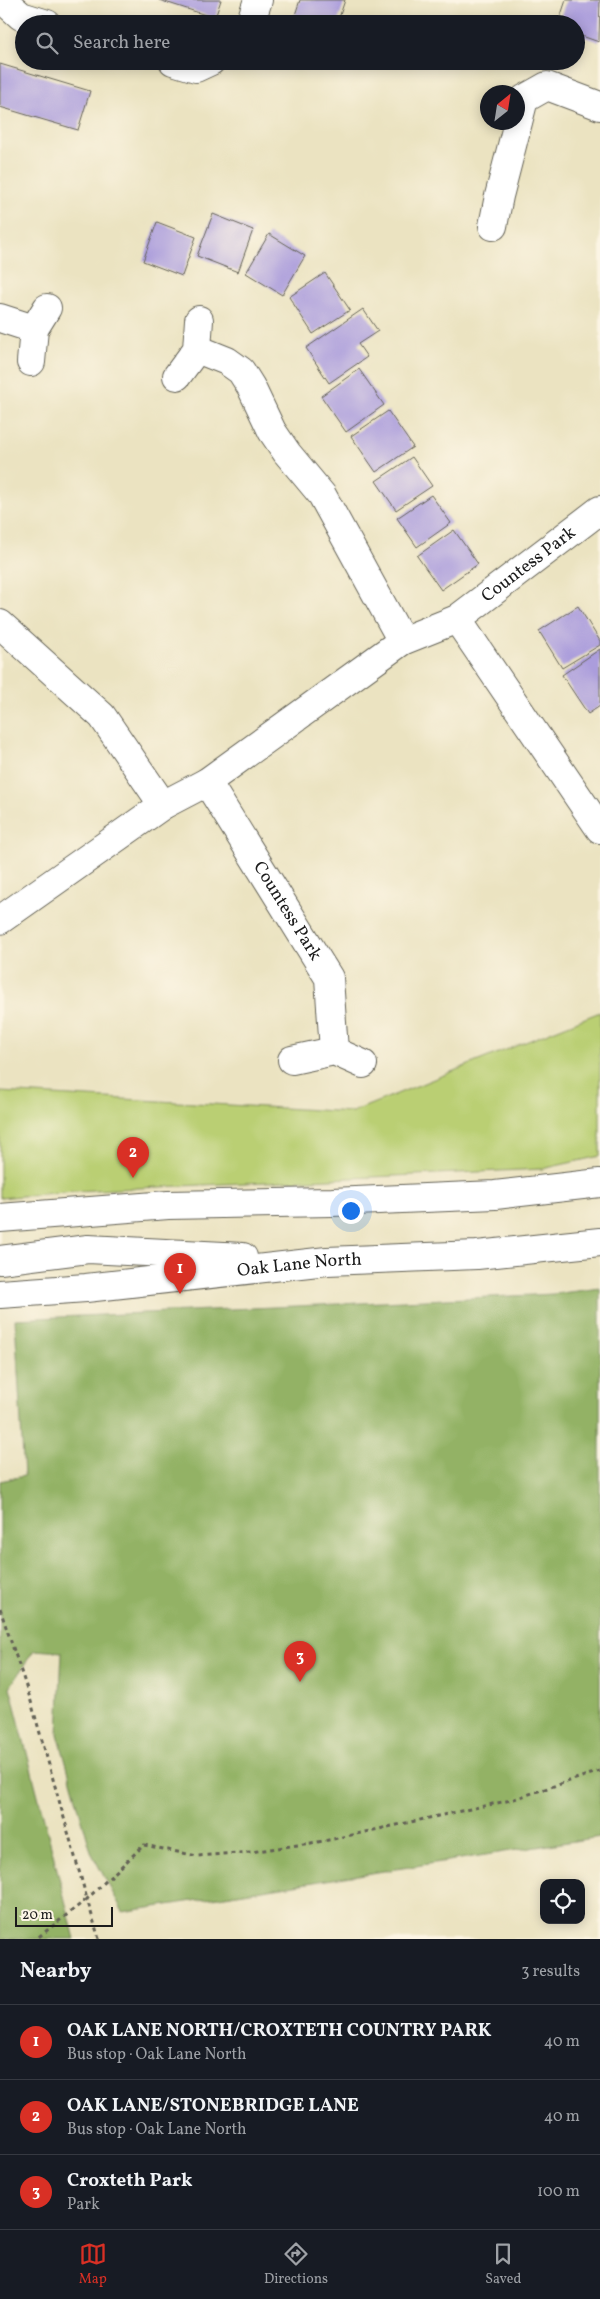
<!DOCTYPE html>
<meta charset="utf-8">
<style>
:root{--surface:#171b24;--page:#20242c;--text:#f1f3f6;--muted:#9ea1a6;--line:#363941;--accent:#d93025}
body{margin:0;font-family:Vollkorn,serif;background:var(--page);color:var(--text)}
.controls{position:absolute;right:15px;bottom:15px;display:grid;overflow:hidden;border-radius:10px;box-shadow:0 2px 12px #0003}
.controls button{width:45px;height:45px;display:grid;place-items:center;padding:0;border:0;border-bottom:1px solid var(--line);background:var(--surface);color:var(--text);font:25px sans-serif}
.compass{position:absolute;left:480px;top:85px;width:45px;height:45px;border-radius:50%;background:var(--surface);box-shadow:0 2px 12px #0003;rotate:30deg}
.scale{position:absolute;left:15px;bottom:12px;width:98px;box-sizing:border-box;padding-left:5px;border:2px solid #1c1c1c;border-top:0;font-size:14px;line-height:18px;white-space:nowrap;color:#1c1c1c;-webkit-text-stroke:4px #fcf5e5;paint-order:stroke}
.you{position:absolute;left:350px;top:1210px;width:18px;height:18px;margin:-12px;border:4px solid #fff;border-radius:50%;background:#1a73e8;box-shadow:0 0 0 8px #1a73e833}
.badge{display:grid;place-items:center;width:32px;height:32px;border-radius:50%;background:var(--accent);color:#fff;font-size:16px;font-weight:700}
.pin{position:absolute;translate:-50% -41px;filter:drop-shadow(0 1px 2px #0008)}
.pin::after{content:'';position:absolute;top:26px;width:18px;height:15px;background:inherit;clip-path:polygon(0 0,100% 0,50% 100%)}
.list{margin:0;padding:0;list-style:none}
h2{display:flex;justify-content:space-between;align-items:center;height:65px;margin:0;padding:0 20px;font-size:21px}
h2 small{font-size:16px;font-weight:400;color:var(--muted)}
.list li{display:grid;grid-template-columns:32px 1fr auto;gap:15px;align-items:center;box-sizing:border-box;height:75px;padding:0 20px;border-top:1px solid var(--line)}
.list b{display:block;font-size:19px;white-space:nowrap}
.list p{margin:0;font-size:16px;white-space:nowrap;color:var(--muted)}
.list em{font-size:16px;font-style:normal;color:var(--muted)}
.icon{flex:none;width:28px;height:28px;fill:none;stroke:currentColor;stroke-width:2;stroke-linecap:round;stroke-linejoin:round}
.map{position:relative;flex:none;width:600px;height:1939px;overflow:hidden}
.search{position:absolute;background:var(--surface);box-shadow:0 2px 12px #0003;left:15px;right:15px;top:15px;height:55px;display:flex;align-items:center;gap:12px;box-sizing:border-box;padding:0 18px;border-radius:28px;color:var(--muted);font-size:19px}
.sheet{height:290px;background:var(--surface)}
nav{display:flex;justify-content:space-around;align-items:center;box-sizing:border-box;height:70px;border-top:1px solid var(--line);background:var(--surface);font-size:14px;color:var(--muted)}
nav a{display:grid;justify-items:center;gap:2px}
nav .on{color:var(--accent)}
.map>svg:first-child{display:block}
.green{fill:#bacf73;stroke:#6b7648}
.forest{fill:#93b265;stroke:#586740}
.building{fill:#ab9ddc}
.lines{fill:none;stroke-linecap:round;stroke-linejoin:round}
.minor-casing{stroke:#646256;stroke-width:30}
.tertiary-casing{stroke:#646256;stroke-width:30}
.path{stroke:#646256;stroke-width:3;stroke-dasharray:4 4;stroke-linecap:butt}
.minor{stroke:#fff;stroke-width:28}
.tertiary{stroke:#fff;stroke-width:28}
.labels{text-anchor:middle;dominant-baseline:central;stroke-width:5;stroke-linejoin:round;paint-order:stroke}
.street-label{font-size:18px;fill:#1c1c1c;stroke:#fcf5e5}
</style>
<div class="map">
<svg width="600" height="1939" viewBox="0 0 600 1939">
<rect width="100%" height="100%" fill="#fcf5e5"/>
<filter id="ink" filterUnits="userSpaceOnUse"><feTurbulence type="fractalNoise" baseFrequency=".02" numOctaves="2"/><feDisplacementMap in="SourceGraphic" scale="10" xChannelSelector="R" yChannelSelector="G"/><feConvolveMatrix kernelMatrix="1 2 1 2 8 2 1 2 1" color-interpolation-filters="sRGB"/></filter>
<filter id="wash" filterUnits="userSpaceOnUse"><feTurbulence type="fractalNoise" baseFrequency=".0096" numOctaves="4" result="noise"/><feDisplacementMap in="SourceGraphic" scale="20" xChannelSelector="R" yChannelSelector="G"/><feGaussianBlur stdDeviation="1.12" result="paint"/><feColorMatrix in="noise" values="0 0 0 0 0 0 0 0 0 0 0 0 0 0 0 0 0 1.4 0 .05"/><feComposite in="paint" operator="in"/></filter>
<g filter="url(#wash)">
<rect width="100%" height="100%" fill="#ebe3c1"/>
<polygon class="green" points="600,1012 600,1156 542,1169 74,1191 0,1198 0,1092 352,1112"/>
<polygon class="forest" points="600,1288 600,1837 123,1912 91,1852 58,1734 62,1652 34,1650 10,1687 75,1939 0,1939 0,1481 24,1476 15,1319 554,1294"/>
<g id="blocks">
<g class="building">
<polygon points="159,0 221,0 215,18"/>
<polygon points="300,0 345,0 337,24 292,24"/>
<polygon points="566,0 600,0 599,42 576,34 576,24 558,24"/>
<polygon points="0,64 90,91 78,130 0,107"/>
<polygon points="213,214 253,230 238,272 197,256"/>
<polygon points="157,222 196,237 182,276 143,261"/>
<polygon points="269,234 305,256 282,295 246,273"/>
<polygon points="325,273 350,310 313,334 289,297"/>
<polygon points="363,309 378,331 358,344 367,357 329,383 306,348"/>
<polygon points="359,369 384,405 346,432 321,396"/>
<polygon points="388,411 413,447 376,472 351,436"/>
<polygon points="412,457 432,486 396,510 376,481"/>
<polygon points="431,495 451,523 417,547 397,518"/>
<polygon points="454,530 478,564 441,590 417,556"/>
<polygon points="578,606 600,641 600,645 562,668 539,631"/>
<polygon points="600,649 600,706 588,714 562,675"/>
</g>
</g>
</g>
<g filter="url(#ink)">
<use href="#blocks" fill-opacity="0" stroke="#646256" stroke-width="1"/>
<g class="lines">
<g class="minor-casing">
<g id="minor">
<polyline points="3,0 21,16 47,24"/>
<polyline points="250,24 258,0"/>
<polyline points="173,61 196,68 211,61"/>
<polyline points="493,226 499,196 524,99 547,86 600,106"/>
<polyline points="0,318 34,329"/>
<polyline points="197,349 227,361 241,371 251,387 272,431 287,453 322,495 402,641"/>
<polyline points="31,362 34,329 47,308"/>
<polyline points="177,376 197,349 199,320"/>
<polyline points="457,619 600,829"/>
<polyline points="0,624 102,716 163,805"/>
<path id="s1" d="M207,782L329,978L334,1051"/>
<path id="s2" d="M0,920L163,805L207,782L402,641L457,619L600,510"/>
<polyline points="292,1060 334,1051 363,1064"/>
</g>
</g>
<g class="tertiary-casing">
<g id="tertiary">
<polyline points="0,1218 168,1205 332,1202 495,1195 600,1183"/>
<polyline points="0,1260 88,1249 243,1257"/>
<path id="s3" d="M0,1294L86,1288L327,1261L477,1255L600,1242"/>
</g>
</g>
<g class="path">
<polyline points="0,1609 30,1698 87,1899 36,1939"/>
<polyline points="99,1939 87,1899 144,1845 197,1856 251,1852 324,1841 511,1800 600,1771"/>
</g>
<use href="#minor" class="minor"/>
<use href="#tertiary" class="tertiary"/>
</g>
</g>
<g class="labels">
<g class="street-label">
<text stroke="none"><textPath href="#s2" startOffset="639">Countess Park</textPath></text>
<text stroke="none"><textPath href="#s1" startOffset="152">Countess Park</textPath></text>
<text stroke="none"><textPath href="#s3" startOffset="301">Oak Lane North</textPath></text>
</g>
</g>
</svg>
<div class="controls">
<button><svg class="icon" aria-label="locate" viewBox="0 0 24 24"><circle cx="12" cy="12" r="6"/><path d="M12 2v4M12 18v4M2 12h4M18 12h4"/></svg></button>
</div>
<svg class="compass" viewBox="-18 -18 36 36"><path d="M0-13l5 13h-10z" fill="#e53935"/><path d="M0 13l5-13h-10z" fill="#9ea1a6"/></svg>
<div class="scale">20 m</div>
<div class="you"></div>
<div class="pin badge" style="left:180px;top:1294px">1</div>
<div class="pin badge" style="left:133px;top:1178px">2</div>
<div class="pin badge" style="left:300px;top:1682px">3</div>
<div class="search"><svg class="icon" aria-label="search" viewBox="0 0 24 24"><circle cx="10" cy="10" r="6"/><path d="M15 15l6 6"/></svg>Search here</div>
</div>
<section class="sheet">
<h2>Nearby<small>3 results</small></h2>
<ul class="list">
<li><span class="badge">1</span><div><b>OAK LANE NORTH/CROXTETH COUNTRY PARK</b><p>Bus stop · Oak Lane North</p></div><em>40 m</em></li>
<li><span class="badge">2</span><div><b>OAK LANE/STONEBRIDGE LANE</b><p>Bus stop · Oak Lane North</p></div><em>40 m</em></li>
<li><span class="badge">3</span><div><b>Croxteth Park</b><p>Park</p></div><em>100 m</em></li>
</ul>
</section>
<nav>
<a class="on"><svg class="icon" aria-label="map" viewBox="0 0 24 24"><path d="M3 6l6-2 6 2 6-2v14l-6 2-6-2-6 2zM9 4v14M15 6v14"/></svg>Map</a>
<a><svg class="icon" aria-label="directions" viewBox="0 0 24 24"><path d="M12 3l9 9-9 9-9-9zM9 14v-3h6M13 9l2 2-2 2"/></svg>Directions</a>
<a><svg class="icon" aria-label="saved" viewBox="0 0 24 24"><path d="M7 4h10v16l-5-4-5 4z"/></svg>Saved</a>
</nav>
